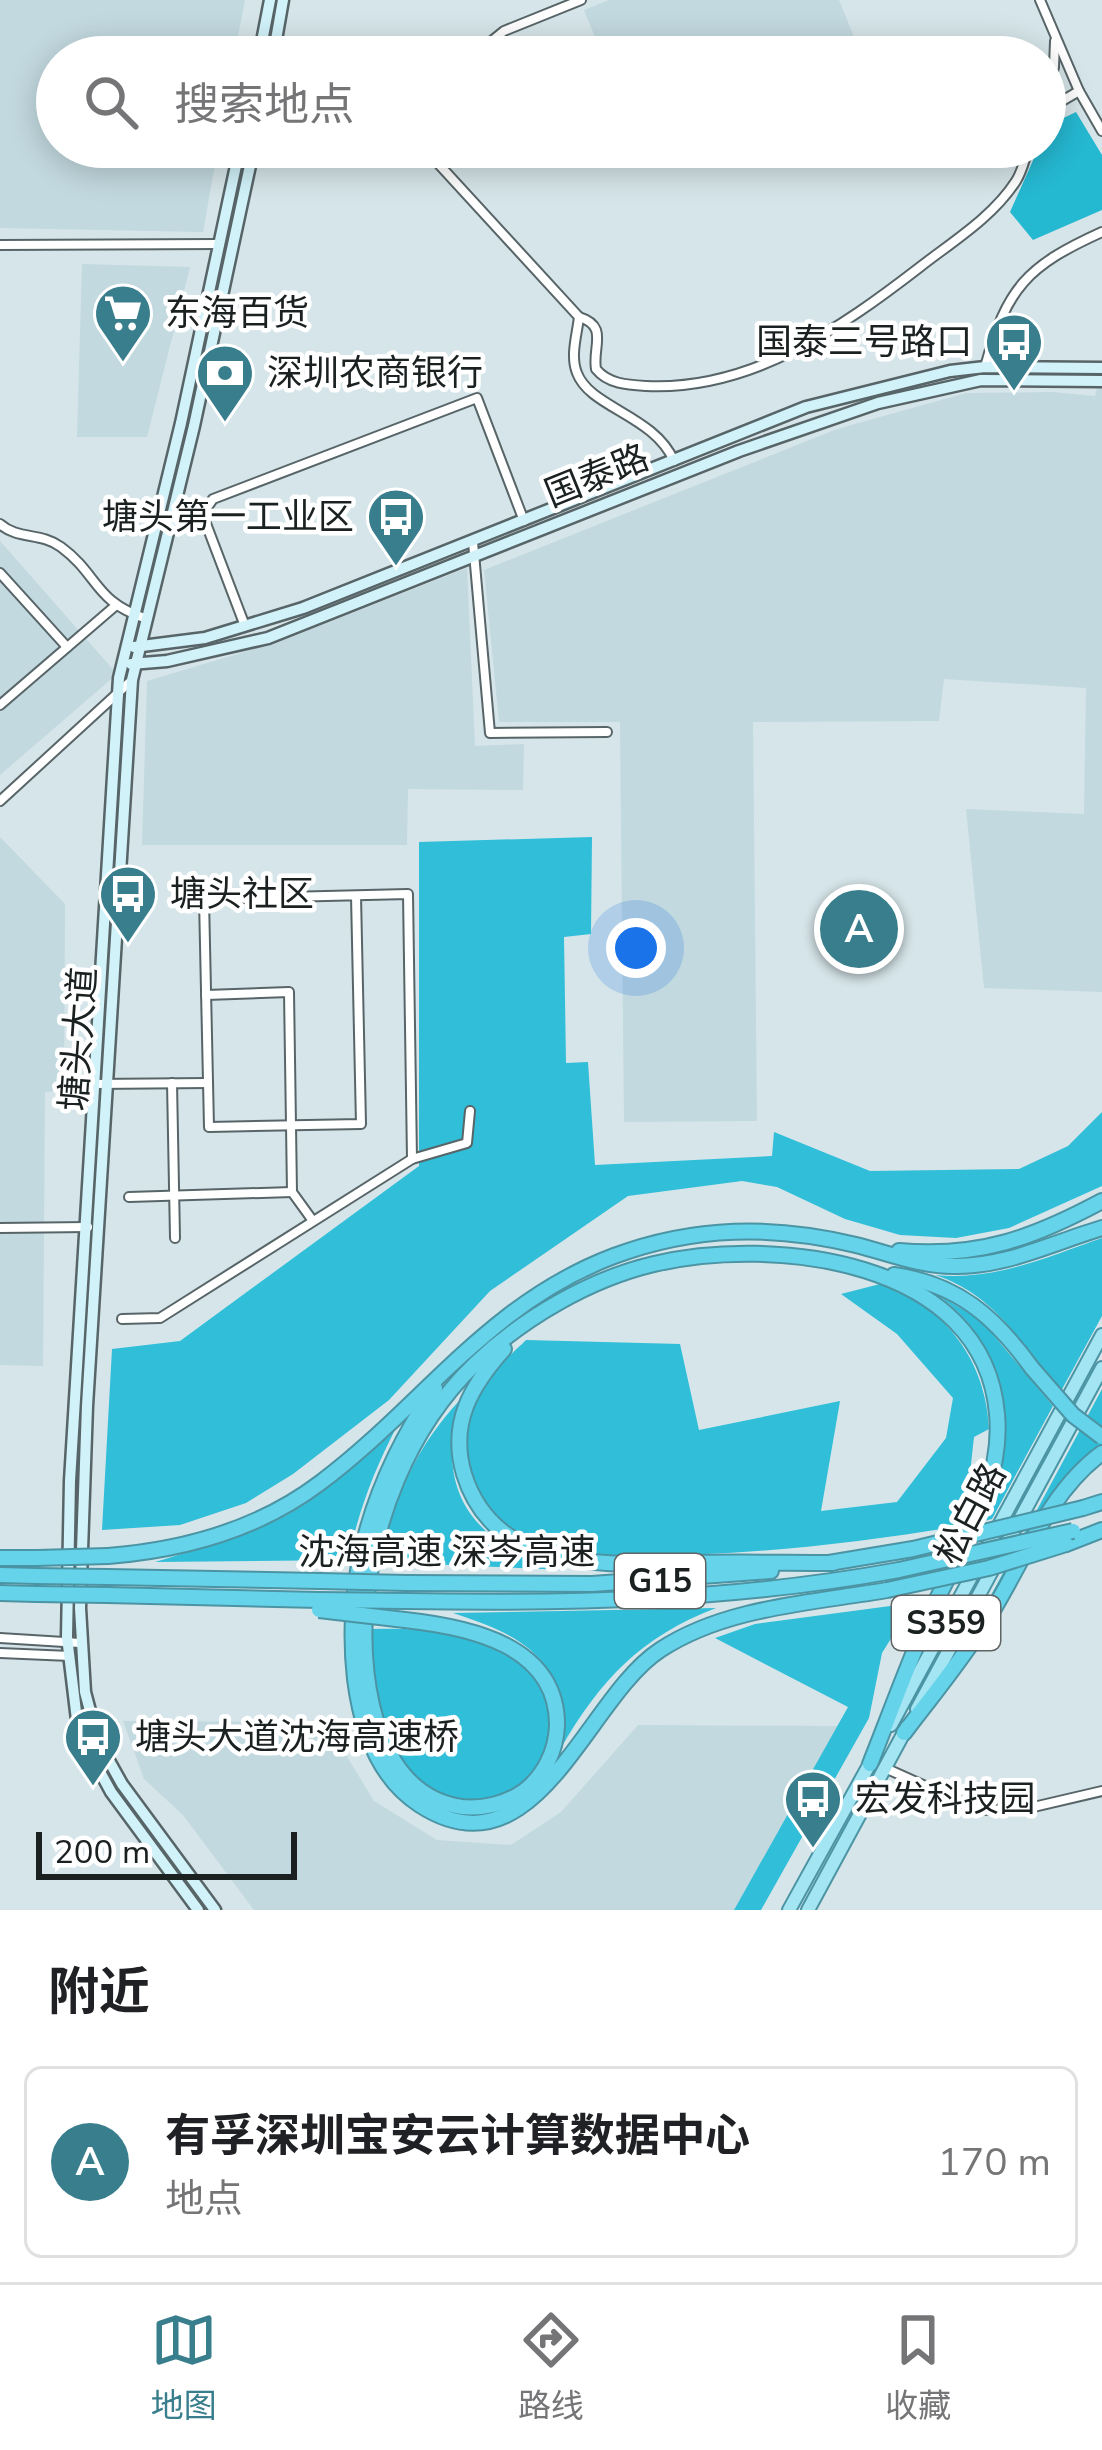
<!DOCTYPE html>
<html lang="zh">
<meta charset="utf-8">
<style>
:root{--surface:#fff;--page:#f2f2f2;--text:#202124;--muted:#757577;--line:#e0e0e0;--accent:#397e8c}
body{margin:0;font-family:"Nunito Sans","Noto Sans SC",sans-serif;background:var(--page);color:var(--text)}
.scale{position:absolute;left:36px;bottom:30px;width:261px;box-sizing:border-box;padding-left:12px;border:6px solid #1b2021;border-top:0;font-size:33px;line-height:42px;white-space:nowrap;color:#1b2021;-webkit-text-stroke:9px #fff;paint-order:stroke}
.you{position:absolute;left:636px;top:948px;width:42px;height:42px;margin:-30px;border:9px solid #fff;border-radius:50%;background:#1a73e8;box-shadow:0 0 0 18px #1a73e833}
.badge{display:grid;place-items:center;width:78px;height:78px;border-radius:50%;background:var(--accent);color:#fff;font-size:39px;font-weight:700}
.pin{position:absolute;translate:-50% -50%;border:6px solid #fff;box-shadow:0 3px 12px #0006}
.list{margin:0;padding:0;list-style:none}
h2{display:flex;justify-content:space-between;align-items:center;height:156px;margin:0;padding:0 48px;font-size:51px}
h2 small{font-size:39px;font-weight:400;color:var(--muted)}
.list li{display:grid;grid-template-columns:78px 1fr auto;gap:36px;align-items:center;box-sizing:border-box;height:192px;margin:0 24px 24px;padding:0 24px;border:3px solid var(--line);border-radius:18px}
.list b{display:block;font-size:45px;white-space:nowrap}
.list p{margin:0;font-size:39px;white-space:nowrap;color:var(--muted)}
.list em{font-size:39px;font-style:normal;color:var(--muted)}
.icon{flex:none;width:66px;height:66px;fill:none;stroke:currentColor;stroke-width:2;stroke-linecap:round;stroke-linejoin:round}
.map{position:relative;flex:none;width:1102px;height:1910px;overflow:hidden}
.search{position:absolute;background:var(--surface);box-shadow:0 6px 30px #0003;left:36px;right:36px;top:36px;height:132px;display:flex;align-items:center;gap:30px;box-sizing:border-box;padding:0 42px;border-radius:66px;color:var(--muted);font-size:45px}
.sheet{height:372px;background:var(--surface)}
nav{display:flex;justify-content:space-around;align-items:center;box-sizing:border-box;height:168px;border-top:3px solid var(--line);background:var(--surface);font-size:33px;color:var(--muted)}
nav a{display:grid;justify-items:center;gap:6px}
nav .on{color:var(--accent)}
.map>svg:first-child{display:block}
.built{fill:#c2d9df}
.forest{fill:#30bed8}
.water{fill:#25b8d1}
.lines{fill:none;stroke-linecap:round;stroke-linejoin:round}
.street-casing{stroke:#586568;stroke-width:12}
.secondary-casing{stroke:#586568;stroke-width:15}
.primary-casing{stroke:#4b94a4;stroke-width:16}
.highway-casing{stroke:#4b94a4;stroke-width:18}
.street{stroke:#fff;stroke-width:8}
.secondary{stroke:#d1f2f9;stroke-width:10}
.primary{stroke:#a3e5f2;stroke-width:12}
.highway{stroke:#65d3ea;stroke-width:14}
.highway-bridge-casing{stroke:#4b94a4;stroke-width:18;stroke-linecap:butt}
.highway-bridge{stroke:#65d3ea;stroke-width:14}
.labels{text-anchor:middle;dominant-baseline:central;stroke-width:9;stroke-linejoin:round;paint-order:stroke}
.shield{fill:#fff;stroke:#5f6364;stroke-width:3}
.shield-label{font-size:33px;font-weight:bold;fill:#1b2021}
.poi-label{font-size:36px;fill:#1b2021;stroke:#fff;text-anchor:start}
.street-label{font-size:36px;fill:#1b2021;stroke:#fff}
</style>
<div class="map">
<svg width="1102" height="1910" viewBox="0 0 1102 1910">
<rect width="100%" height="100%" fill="#d6e5e9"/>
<g class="built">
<polygon points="0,0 245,0 234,57 57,57 57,147 218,147 203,232 0,228"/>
<polygon points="609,0 839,0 856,42 820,57 603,57 584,10"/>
<polygon points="82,264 190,267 147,437 77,437"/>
<polygon points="1097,388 1102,388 1102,992 984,988 966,809 1084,814 1086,688 944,679 939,721 753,722 757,1121 624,1122 620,722 499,722 484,570 837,429 966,393 1053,392 1095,396"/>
<polygon points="0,541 117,674 0,775"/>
<polygon points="467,568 475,746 524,744 523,790 408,789 407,845 142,845 147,681 278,642"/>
<polygon points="0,837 65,904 64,1091 45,1092 43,1366 0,1365"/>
<polygon points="123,1721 326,1722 374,1801 437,1840 511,1845 561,1812 638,1725 838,1726 734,1910 254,1910 183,1815 144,1779"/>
</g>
<g class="forest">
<polygon points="592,837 591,934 564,937 566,1063 588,1062 595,1165 772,1156 774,1132 870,1171 1019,1169 1068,1146 1102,1112 1102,1186 1009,1228 956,1238 900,1235 845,1219 777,1187 742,1181 628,1196 490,1291 389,1400 293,1474 246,1503 180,1525 102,1530 112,1349 180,1341 419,1166 419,842"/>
<path d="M1102,1238V1316L1060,1393C1024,1346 995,1294 935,1275C995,1281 1047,1257 1102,1238Z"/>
<path d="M880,1284C945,1306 986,1360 989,1429L974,1437L968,1491L954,1527C832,1547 712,1559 588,1555C567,1552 545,1549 526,1539C475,1514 453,1445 477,1395C487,1374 510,1356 526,1340L680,1344L699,1430L840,1401L821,1511L897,1502L946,1438L953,1398L897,1334L841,1294Z"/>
<path d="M933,1292L981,1320L1053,1406L992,1519L984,1521C1021,1441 1011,1343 933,1292Z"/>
<path d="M1102,1389V1445C1039,1494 1011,1573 968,1638Z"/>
<path d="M459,1401C434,1496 476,1546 566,1570L379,1562C396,1497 413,1451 459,1401Z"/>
<path d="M396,1428C374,1470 358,1513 348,1560L155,1562C197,1549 240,1538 279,1519C323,1497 360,1460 396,1428Z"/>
<polygon points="913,1603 882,1653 869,1718 761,1910 734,1910 848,1707 715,1638 755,1624"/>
<path d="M716,1608C642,1636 600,1680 561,1748C568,1662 530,1638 453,1613Z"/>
<path d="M372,1629C436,1627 542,1635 549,1718C551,1738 543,1762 529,1777C515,1792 492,1801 471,1800C387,1797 373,1694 372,1629Z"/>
</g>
<polygon class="water" points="1076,112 1102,155 1102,210 1033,240 1010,212 1039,147 1045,147 1045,127"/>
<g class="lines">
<g class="street-casing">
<g id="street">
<polyline points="1040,0 1079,91 1102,131"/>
<polyline points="472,57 504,31 581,0"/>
<polyline points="1045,104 1054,67 1055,41"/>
<polyline points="1045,111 1079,91"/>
<path d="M423,147L579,317C577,335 570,356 577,373C590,408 654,415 674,461"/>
<polyline points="0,245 220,244"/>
<path d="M579,317C609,326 592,347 596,369C608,384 628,385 646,386C751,391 841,328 920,267C952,242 993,217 1016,181C1022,172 1025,158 1029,147"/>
<path d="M985,367C1007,287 1027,266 1102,232"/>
<path d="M0,524C18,540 41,532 61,547C99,575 94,602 147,619"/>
<polyline points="473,542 490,733 607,732"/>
<polyline points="0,573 67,647"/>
<polyline points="245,626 205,521 206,509 213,499 477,398 524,521"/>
<polyline points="0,705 114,607"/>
<polyline points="0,801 132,680"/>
<polyline points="356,896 361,1124 209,1127 204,899 408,894 412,1159"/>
<polyline points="206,995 289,992 292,1192 313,1221"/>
<polyline points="172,1083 175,1238"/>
<polyline points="94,1084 208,1083"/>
<polyline points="129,1197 292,1192"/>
<polyline points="0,1228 88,1227"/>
<polyline points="122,1319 160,1318 412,1159 467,1143 470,1111"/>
<polyline points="0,1638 80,1643"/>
<polyline points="0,1653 70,1656"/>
<polyline points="885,1768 979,1810 1025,1809 1102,1791"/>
</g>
</g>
<g class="secondary-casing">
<g id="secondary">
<polyline points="259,57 270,0"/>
<polyline points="273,57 283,0"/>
<polyline points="134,647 205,638 303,608 806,407 950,371 985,367 1102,368"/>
<polyline points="131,664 167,661 268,638 739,451 878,403 981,380 1102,381"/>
<polyline points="198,1910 111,1792 86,1746 77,1720 67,1637 70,1481 119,678 181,423 240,147"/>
<polyline points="215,1910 122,1784 98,1741 85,1692 80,1608 87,1406 132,680 194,426 254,147"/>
</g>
</g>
<g class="primary-casing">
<g id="primary">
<polyline points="917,1709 1102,1368"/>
<polyline points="891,1725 1102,1335"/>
<polyline points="789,1910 873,1758"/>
<polyline points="808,1910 907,1727"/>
</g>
</g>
<g class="highway-casing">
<g id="highway">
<path d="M899,1251C979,1258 1033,1238 1102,1201"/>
<path d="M894,1275C958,1284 995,1317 1032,1368"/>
<path d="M504,1349C471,1386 449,1423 464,1474C495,1575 609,1564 694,1563C740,1562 786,1563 833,1563"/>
<path d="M435,1388C376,1475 343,1573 355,1679C361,1727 378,1778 420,1805C536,1880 586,1698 660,1650C725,1607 812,1603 887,1590"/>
<polyline points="1083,1508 1102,1502"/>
<polyline points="1066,1544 1102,1530"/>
<path d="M108,1556C183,1550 259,1529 320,1483C424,1405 487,1304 614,1256C695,1226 773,1225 856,1245C888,1253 919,1266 953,1266C1006,1267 1052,1243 1102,1228"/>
<polyline points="0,1558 37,1558"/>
<polyline points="829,1563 913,1549"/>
<polyline points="0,1575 36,1576"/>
<polyline points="107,1577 320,1581"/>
<polyline points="406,1583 592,1584 771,1571"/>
<polyline points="0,1593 36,1594"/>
<polyline points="107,1595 319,1600"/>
<path d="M406,1601C571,1604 736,1600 899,1570"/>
<path d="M405,1620C469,1627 558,1645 557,1726C556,1751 544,1776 524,1791C506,1804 483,1809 462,1807C377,1795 361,1684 365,1616C371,1524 408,1428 475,1364C523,1318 590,1279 654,1264C773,1236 984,1259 997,1414C1004,1487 958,1552 929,1616C908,1664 890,1714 870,1764"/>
<path d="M904,1733C932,1696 962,1660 987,1620C1022,1565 1048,1492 1102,1453"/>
</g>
</g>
<use href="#street" class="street"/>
<use href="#secondary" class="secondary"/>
<use href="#primary" class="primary"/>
<use href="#highway" class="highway"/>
<g class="highway-bridge-casing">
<g id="highway-bridge">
<polyline points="1032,1368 1073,1415 1102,1437"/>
<polyline points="913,1549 1083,1508"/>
<polyline points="37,1558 108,1556"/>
<polyline points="899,1570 1073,1531"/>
<polyline points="36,1576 107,1577"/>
<polyline points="320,1581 406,1583"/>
<polyline points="887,1590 989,1568 1066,1544"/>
<polyline points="36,1594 107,1595"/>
<polyline points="319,1600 406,1601"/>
<polyline points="319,1610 405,1620"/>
</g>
</g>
<use href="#highway-bridge" class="highway-bridge"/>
</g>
<defs>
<g id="supermarket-pin" transform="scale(3)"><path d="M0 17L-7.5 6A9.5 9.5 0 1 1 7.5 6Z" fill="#397e8c" stroke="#fff"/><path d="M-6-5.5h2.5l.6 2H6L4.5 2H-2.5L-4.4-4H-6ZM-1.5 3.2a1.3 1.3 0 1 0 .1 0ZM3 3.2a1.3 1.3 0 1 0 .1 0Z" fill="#fff"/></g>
<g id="bus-pin" transform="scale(3)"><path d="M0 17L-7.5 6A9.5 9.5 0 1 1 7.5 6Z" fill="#397e8c" stroke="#fff"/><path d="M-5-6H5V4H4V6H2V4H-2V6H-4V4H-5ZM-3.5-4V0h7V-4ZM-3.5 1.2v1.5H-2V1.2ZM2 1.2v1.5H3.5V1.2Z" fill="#fff"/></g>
<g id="bank-pin" transform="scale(3)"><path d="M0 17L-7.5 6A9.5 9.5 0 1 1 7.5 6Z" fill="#397e8c" stroke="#fff"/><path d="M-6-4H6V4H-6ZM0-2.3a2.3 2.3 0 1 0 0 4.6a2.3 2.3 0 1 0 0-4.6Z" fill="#fff"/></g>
</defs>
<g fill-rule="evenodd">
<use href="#supermarket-pin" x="123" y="313"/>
<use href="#bus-pin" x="1014" y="342"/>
<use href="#bank-pin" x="225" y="373"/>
<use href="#bus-pin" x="396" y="517"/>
<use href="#bus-pin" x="128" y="894"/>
<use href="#bus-pin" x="93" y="1737"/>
<use href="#bus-pin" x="813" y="1799"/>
</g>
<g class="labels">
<g class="shield">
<rect x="615" y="1554" width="90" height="54" rx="9"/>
<rect x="892" y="1596" width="108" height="54" rx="9"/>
</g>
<g class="shield-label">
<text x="660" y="1581">G15</text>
<text x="946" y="1623">S359</text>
</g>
<g class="poi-label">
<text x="165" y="313">东海百货</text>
<text x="972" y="342" text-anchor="end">国泰三号路口</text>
<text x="267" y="373">深圳农商银行</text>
<text x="354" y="517" text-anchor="end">塘头第一工业区</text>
<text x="170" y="894">塘头社区</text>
<text x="135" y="1737">塘头大道沈海高速桥</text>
<text x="855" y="1799">宏发科技园</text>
</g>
<g class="street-label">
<text transform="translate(597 476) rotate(-22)">国泰路</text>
<text transform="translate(79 1039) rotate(-86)">塘头大道</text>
<text transform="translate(971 1514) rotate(-62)">松白路</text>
<text x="447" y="1552">沈海高速 深岑高速</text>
</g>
</g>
</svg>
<div class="scale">200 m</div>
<div class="you"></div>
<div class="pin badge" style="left:859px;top:929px">A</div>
<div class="search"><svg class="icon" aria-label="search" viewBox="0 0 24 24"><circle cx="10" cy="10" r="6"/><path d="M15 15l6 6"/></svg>搜索地点</div>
</div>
<section class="sheet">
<h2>附近<small></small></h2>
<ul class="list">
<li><span class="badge">A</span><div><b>有孚深圳宝安云计算数据中心</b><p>地点</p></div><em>170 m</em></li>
</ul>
</section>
<nav>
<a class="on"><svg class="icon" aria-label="map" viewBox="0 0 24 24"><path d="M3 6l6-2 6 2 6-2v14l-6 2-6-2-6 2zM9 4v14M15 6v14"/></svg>地图</a>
<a><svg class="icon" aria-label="directions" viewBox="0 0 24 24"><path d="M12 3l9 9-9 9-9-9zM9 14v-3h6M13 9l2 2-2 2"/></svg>路线</a>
<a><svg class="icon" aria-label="saved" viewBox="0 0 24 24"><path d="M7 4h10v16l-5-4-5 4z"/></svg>收藏</a>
</nav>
